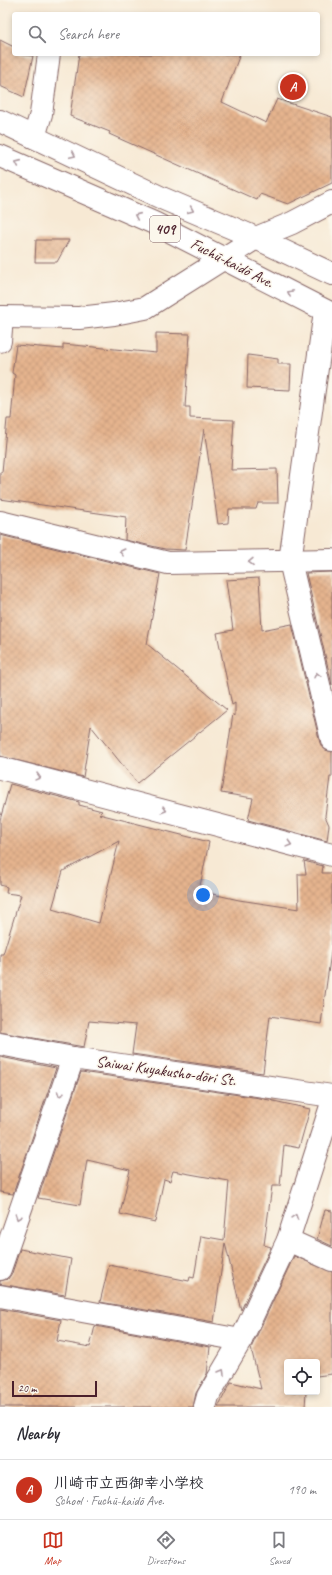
<!DOCTYPE html>
<meta charset="utf-8">
<style>
:root{--surface:#fff;--page:#f2f2f3;--text:#2b2b33;--muted:#7c7c81;--line:#e1e1e2;--accent:#c8321e}
body{margin:0;font-family:Caveat,"Klee One",sans-serif;background:var(--page);color:var(--text)}
.controls{position:absolute;right:12px;bottom:12px;display:grid;overflow:hidden;border-radius:4px;box-shadow:0 2px 6px #0003}
.controls button{width:36px;height:36px;display:grid;place-items:center;padding:0;border:0;border-bottom:1px solid var(--line);background:var(--surface);color:var(--text);font:20px sans-serif}
.scale{position:absolute;left:12px;bottom:10px;width:85px;box-sizing:border-box;padding-left:4px;border:2px solid #4a1f2b;border-top:0;font-size:11px;line-height:14px;white-space:nowrap;color:#4a1f2b;-webkit-text-stroke:3px #fbf7ec;paint-order:stroke}
.you{position:absolute;left:203px;top:895px;width:14px;height:14px;margin:-10px;border:3px solid #fff;border-radius:50%;background:#1a73e8;box-shadow:0 0 0 6px #1a73e833}
.badge{display:grid;place-items:center;width:26px;height:26px;border-radius:50%;background:var(--accent);color:#fff;font-size:13px;font-weight:700}
.pin{position:absolute;translate:-50% -50%;border:2px solid #fff;box-shadow:0 1px 4px #0006}
.list{margin:0;padding:0;list-style:none}
h2{display:flex;justify-content:space-between;align-items:center;height:52px;margin:0;padding:0 16px;font-size:17px}
h2 small{font-size:13px;font-weight:400;color:var(--muted)}
.list li{display:grid;grid-template-columns:26px 1fr auto;gap:12px;align-items:center;box-sizing:border-box;height:60px;padding:0 16px;border-top:1px solid var(--line)}
.list b{display:block;font-size:15px;white-space:nowrap}
.list p{margin:0;font-size:13px;white-space:nowrap;color:var(--muted)}
.list em{font-size:13px;font-style:normal;color:var(--muted)}
.icon{flex:none;width:22px;height:22px;fill:none;stroke:currentColor;stroke-width:2;stroke-linecap:round;stroke-linejoin:round}
.map{position:relative;flex:none;width:332px;height:1407px;overflow:hidden}
.search{position:absolute;background:var(--surface);box-shadow:0 2px 6px #0003;left:12px;right:12px;top:12px;height:44px;display:flex;align-items:center;gap:10px;box-sizing:border-box;padding:0 14px;border-radius:4px;color:var(--muted);font-size:15px}
.sheet{height:112px;background:var(--surface)}
nav{display:flex;justify-content:space-around;align-items:center;box-sizing:border-box;height:56px;border-top:1px solid var(--line);background:var(--surface);font-size:11px;color:var(--muted)}
nav a{display:grid;justify-items:center;gap:2px}
nav .on{color:var(--accent)}
.map>svg:first-child{display:block}
.building{fill:url(#building-cross-hatch);fill-rule:evenodd}
.lines{fill:none;stroke-linecap:round;stroke-linejoin:round}
.street-casing{stroke:#876666;stroke-width:24}
.secondary-casing{stroke:#876666;stroke-width:24}
.highway-casing{stroke:#876666;stroke-width:24}
.street{stroke:#fff;stroke-width:22}
.secondary{stroke:#fff;stroke-width:22}
.highway{stroke:#fff;stroke-width:22}
.oneway{stroke:#ae9aa0}
.labels{text-anchor:middle;dominant-baseline:central;stroke-width:3;stroke-linejoin:round;paint-order:stroke}
.shield{fill:#fbf7ec;stroke:#7f6065;stroke-width:1}
.shield-label{font-size:15px;font-weight:bold;fill:#4a1f2b}
.street-label{font-size:16px;fill:#4a1f2b;stroke:#fbf7ec}
</style>
<div class="map">
<svg width="332" height="1407" viewBox="0 0 332 1407">
<defs>
<pattern id="building-cross-hatch" width="8" height="8" patternUnits="userSpaceOnUse"><rect width="8" height="8" fill="#e5b48e"/><path d="M0 0l8 8M0 8l8-8" fill="none" stroke="#c69a7b"/></pattern>
</defs>
<rect width="100%" height="100%" fill="#fbf7ec"/>
<filter id="ink" filterUnits="userSpaceOnUse"><feTurbulence type="fractalNoise" baseFrequency=".025" numOctaves="2"/><feDisplacementMap in="SourceGraphic" scale="8" xChannelSelector="R" yChannelSelector="G"/><feConvolveMatrix kernelMatrix="1 2 1 2 8 2 1 2 1" color-interpolation-filters="sRGB"/></filter>
<filter id="wash" filterUnits="userSpaceOnUse"><feTurbulence type="fractalNoise" baseFrequency=".012" numOctaves="4" result="noise"/><feDisplacementMap in="SourceGraphic" scale="16" xChannelSelector="R" yChannelSelector="G"/><feGaussianBlur stdDeviation="0.9" result="paint"/><feColorMatrix in="noise" values="0 0 0 0 0 0 0 0 0 0 0 0 0 0 0 0 0 1.4 0 .05"/><feComposite in="paint" operator="in"/></filter>
<g filter="url(#wash)">
<rect width="100%" height="100%" fill="#f7e9d4"/>
<g id="blocks">
<g class="building">
<polygon points="0,40 14,47 14,54 33,56 24,97 0,86"/>
<polygon points="79,54 240,54 222,102 266,123 277,99 332,117 332,183 288,204 260,194 257,200 109,134 110,132 70,116"/>
<polygon points="36,240 69,240 57,262 35,262"/>
<polygon points="156,333 190,334 185,407 190,407 190,418 234,420 231,470 277,469 278,503 258,503 256,509 229,509 228,523 218,524 204,429 185,550 165,549 125,540 126,517 0,499 0,472 2,472 7,419 11,419 15,375 12,373 16,345 63,349 63,344 156,353"/>
<polygon points="248,355 278,359 278,364 291,364 290,390 247,388"/>
<polygon points="0,535 160,574 147,644 227,710 137,783 91,726 83,777 0,756"/>
<polygon points="332,572 332,685 306,573"/>
<polygon points="259,578 262,630 292,624 320,743 323,749 332,752 332,777 330,777 325,816 329,825 327,841 248,820 253,798 221,793 233,714 235,716 235,703 232,705 217,633 233,630 226,580"/>
<path d="M10,784L79,802V805L102,811L99,814L209,842L199,891L239,900L299,909L298,874H306L304,861L323,866L322,873H332V945L321,1024L270,1016L263,1073L132,1054L136,1025L89,1021L84,1047L0,1032V954H3L21,895L6,893L7,887L0,885V820ZM119,841L99,923L52,909L63,871Z"/>
<polygon points="0,1057 56,1068 13,1194 0,1192"/>
<polygon points="81,1072 260,1098 310,1109 299,1148 284,1145 280,1186 272,1186 264,1245 271,1247 241,1310 225,1243 214,1322 100,1302 109,1265 189,1281 190,1277 194,1278 201,1236 224,1240 229,1181 173,1171 170,1181 164,1179 155,1222 120,1214 130,1170 87,1160 80,1205 38,1198"/>
<polygon points="325,1210 332,1211 332,1246 317,1239"/>
<polygon points="20,1249 71,1259 65,1295 0,1284 0,1281 8,1279 12,1273"/>
<polygon points="294,1256 332,1272 332,1374 317,1376 317,1362 287,1362 287,1392 306,1392 305,1407 218,1407 231,1382 261,1389 251,1348"/>
<polygon points="0,1309 61,1320 57,1341 90,1347 95,1326 210,1347 207,1374 196,1393 193,1407 0,1407"/>
</g>
</g>
</g>
<g filter="url(#ink)">
<use href="#blocks" fill-opacity="0" stroke="#876666" stroke-width="1"/>
<g class="lines">
<g class="street-casing">
<g id="street">
<polyline points="34,137 41,114 49,54"/>
<polyline points="256,238 292,223 332,202"/>
<polyline points="325,311 290,561 332,740"/>
<polyline points="0,341 2,317"/>
<polyline points="0,522 168,563 332,560"/>
<polyline points="0,768 332,855"/>
<polyline points="0,1044 73,1058 332,1096"/>
<polyline points="288,1240 332,1260"/>
<polyline points="0,1269 73,1058"/>
<polyline points="0,1296 241,1340"/>
<polyline points="205,1407 208,1396 241,1340 288,1240 332,1103"/>
</g>
</g>
<g class="secondary-casing">
<polyline id="secondary" points="0,317 79,318 114,314 145,308 256,238"/>
</g>
<g class="highway-casing">
<g id="highway">
<polyline points="0,121 164,199 256,238 332,274"/>
<polyline points="0,156 154,223 332,314"/>
</g>
</g>
<use href="#street" class="street"/>
<use href="#secondary" class="secondary"/>
<use href="#highway" class="highway"/>
</g>
<defs><path id="oneway-chevron" d="M-2-3.5L2.5 0L-2 3.5" fill="none" stroke-width="1.6" stroke-linecap="round" stroke-linejoin="round"/></defs>
<g class="oneway">
<use href="#oneway-chevron" transform="translate(73 155) rotate(25)"/>
<use href="#oneway-chevron" transform="translate(18 163) rotate(-156)"/>
<use href="#oneway-chevron" transform="translate(191 210) rotate(23)"/>
<use href="#oneway-chevron" transform="translate(137 216) rotate(-156)"/>
<use href="#oneway-chevron" transform="translate(290 293) rotate(-153)"/>
<use href="#oneway-chevron" transform="translate(122 552) rotate(-166)"/>
<use href="#oneway-chevron" transform="translate(251 562) rotate(179)"/>
<use href="#oneway-chevron" transform="translate(317 675) rotate(-103)"/>
<use href="#oneway-chevron" transform="translate(38 777) rotate(15)"/>
<use href="#oneway-chevron" transform="translate(164 810) rotate(15)"/>
<use href="#oneway-chevron" transform="translate(289 844) rotate(15)"/>
<use href="#oneway-chevron" transform="translate(60 1094) rotate(109)"/>
<use href="#oneway-chevron" transform="translate(18 1217) rotate(109)"/>
<use href="#oneway-chevron" transform="translate(295 1217) rotate(-72)"/>
<use href="#oneway-chevron" transform="translate(222 1372) rotate(-60)"/>
</g>
</g>
<g class="labels">
<rect class="shield" x="150" y="216" width="30" height="26" rx="3"/>
<g class="shield-label">
<text x="165" y="229">409</text>
</g>
<g class="street-label">
<text transform="translate(232 263) rotate(27)">Fuchū-kaidō Ave.</text>
<text transform="translate(166 1071) rotate(8)">Saiwai Kuyakusho-dōri St.</text>
</g>
</g>
</svg>
<div class="controls">
<button><svg class="icon" aria-label="locate" viewBox="0 0 24 24"><circle cx="12" cy="12" r="6"/><path d="M12 2v4M12 18v4M2 12h4M18 12h4"/></svg></button>
</div>
<div class="scale">20 m</div>
<div class="you"></div>
<div class="pin badge" style="left:293px;top:87px">A</div>
<div class="search"><svg class="icon" aria-label="search" viewBox="0 0 24 24"><circle cx="10" cy="10" r="6"/><path d="M15 15l6 6"/></svg>Search here</div>
</div>
<section class="sheet">
<h2>Nearby<small></small></h2>
<ul class="list">
<li><span class="badge">A</span><div><b>川崎市立西御幸小学校</b><p>School · Fuchū-kaidō Ave.</p></div><em>190 m</em></li>
</ul>
</section>
<nav>
<a class="on"><svg class="icon" aria-label="map" viewBox="0 0 24 24"><path d="M3 6l6-2 6 2 6-2v14l-6 2-6-2-6 2zM9 4v14M15 6v14"/></svg>Map</a>
<a><svg class="icon" aria-label="directions" viewBox="0 0 24 24"><path d="M12 3l9 9-9 9-9-9zM9 14v-3h6M13 9l2 2-2 2"/></svg>Directions</a>
<a><svg class="icon" aria-label="saved" viewBox="0 0 24 24"><path d="M7 4h10v16l-5-4-5 4z"/></svg>Saved</a>
</nav>
